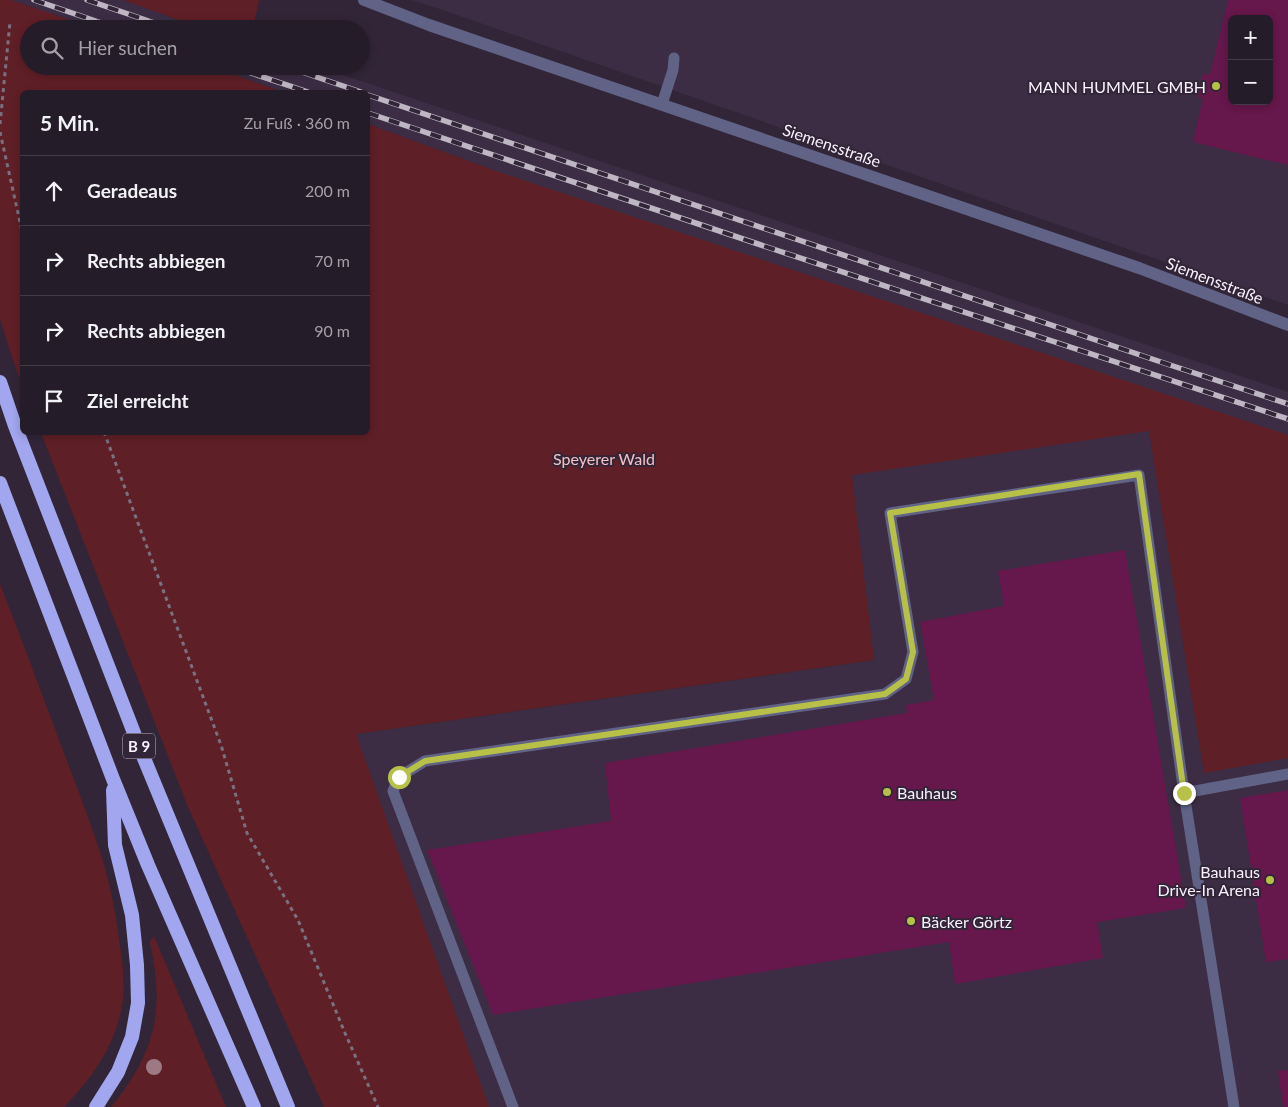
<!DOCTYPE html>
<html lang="de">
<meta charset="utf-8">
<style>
:root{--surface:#251c29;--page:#312935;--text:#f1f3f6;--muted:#a3a1a8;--line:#423a46}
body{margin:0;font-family:Lato,sans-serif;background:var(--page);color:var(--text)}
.controls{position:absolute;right:15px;top:15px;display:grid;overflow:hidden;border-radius:8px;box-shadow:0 2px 8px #0003}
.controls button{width:45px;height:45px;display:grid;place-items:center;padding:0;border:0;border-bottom:1px solid var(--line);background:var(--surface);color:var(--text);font:25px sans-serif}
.stop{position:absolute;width:15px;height:15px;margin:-11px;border:4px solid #b8c147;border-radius:50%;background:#fff}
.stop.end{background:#b8c147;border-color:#fff;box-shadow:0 1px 5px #0008}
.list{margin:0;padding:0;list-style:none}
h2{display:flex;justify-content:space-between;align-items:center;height:65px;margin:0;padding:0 20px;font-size:21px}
h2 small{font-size:16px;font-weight:400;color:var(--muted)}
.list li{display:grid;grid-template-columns:32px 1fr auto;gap:15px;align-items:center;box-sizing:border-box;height:70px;padding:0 20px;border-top:1px solid var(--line)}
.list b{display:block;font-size:19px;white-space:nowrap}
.list em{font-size:16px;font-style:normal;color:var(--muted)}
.icon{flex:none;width:28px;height:28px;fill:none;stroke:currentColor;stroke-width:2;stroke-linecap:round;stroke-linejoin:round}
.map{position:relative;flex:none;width:1288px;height:1107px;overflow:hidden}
.search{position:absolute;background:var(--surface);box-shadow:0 2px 8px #0003;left:20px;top:20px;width:350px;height:55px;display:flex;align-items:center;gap:12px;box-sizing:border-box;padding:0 18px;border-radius:28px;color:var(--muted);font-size:19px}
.panel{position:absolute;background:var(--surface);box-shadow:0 2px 8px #0003;left:20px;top:90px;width:350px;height:345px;border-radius:8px}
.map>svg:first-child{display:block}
.built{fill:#3c2d44;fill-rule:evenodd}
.green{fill:#5f1f26}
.building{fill:#66174b;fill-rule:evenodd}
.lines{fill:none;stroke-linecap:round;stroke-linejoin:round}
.path{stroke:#7b7080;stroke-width:3;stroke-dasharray:4 4;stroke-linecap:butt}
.service{stroke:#606386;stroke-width:11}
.minor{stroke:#606386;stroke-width:12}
.trunk{stroke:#a1a6ee;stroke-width:14}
.rail-casing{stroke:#bfb6c4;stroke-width:5.5}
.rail{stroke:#312537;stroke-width:4;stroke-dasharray:11;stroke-linecap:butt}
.tree{fill:#9d7a83}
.route{stroke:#b8c147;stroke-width:6}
.poi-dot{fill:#b8c147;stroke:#312537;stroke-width:2}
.labels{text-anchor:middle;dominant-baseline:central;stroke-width:4;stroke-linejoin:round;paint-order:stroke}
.shield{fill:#312537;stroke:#bdb4c2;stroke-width:1}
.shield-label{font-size:15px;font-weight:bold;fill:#f9f1fd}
.poi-label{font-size:16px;fill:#f9f1fd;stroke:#312537;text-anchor:end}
.street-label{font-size:16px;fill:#f9f1fd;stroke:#312537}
.park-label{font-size:16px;fill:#f6c0c2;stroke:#312537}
</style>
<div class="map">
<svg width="1288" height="1107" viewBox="0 0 1288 1107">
<rect width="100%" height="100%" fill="#312537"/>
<g class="built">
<polygon points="11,0 123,0 204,29 97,29"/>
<path d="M412,0H1288V305L437,8ZM1232,19H1269V101H1232Z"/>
<polygon points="210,66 316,66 1288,392 1288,1107 488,1107 355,734 874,660 496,171 368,124 368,92 283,92"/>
</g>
<g class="green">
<polygon points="0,0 11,0 97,29 29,29 29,66 210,66 283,92 22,92 22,385 14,363 0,319"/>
<polygon points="123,0 259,0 253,29 204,29"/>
<polygon points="368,124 496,171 1288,435 1288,758 1204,773 1149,431 852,475 874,660 356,734 489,1107 324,1107 188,807 41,433 368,432"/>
<path d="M0,584C23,643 45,702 67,761C77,788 88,815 97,843C108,874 115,907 119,939C122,959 125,979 123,999C118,1042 93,1077 64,1107H0Z"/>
<path d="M154,936L226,1107H111C132,1082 150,1052 155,1019C159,993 155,967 150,942Z"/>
</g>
<g class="building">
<path d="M1228,0H1288V165L1193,142L1203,98L1198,97L1203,73L1210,75ZM1232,19H1269V101H1232Z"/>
<polygon points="1125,550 1186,908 1097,922 1103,958 955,984 949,942 493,1015 427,850 611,821 605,763 907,713 906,705 934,700 920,622 1004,606 998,571"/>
<polygon points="1288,790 1288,959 1266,962 1240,798"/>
<polygon points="1288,1070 1288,1107 1283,1107 1278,1071"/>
</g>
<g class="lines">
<g class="path">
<polyline points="0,124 10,22"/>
<polyline points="0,132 22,231"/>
<polyline points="104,432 221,745 247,833 298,920 345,1033 378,1107"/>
</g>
<g class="service">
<polyline points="662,104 673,70 674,58"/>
<polyline points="1184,793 1288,774"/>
<polyline points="513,1107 393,791 399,777 425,761 885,694 906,679 913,652 890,513 1139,475 1184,793 1234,1107"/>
</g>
<polyline class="minor" points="364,0 429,25 1139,268 1288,325"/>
<g class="trunk">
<polyline points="0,382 15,426 141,751 288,1107"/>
<polyline points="0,483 113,779 148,865 254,1107"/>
<polyline points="96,1107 118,1072 132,1037 138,1003 137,965 132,915 115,845 113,790"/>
</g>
<g class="rail-casing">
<g id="rail">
<polyline points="34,0 119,29"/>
<polyline points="87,0 172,29"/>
<polyline points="230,66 308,92"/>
<polyline points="284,66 361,92"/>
<polyline points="368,95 1167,364 1288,404"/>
<polyline points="368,113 773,249 1288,419"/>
</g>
</g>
<use href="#rail" class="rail"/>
</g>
<circle class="tree" cx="154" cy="1067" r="8"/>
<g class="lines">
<polyline class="route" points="399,777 425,761 885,694 906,679 913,652 890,513 1139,474 1184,793"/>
</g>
<g class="poi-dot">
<circle cx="1216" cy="86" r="5"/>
<circle cx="887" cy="792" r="5"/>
<circle cx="1270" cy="880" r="5"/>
<circle cx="911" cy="921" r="5"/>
</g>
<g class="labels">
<rect class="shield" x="123" y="733.5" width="32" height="25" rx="4"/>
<g class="shield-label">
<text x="139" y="746">B 9</text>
</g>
<g class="poi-label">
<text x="1206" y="86">MANN HUMMEL GMBH</text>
<text x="897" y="792" text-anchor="start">Bauhaus</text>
<text x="1260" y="871">Bauhaus<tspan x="1260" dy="18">Drive-In Arena</tspan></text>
<text x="921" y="921" text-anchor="start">Bäcker Görtz</text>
</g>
<g class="street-label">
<text transform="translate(832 145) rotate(19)">Siemensstraße</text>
<text transform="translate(1215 280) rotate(21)">Siemensstraße</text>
</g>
<g class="park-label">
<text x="604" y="458">Speyerer Wald</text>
</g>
</g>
</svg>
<div class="controls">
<button>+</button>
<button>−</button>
</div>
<div class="stop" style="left:399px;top:777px"></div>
<div class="stop end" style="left:1184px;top:793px"></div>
<div class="search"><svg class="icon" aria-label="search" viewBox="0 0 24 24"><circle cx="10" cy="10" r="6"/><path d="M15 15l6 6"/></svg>Hier suchen</div>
<section class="panel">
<h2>5 Min.<small>Zu Fuß · 360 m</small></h2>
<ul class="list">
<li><svg class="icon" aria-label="ahead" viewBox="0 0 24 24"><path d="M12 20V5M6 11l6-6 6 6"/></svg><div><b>Geradeaus</b></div><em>200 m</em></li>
<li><svg class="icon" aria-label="right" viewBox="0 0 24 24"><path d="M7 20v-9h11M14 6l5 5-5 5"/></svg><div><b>Rechts abbiegen</b></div><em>70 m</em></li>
<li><svg class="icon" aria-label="right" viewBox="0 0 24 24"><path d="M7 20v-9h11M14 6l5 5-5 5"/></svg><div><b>Rechts abbiegen</b></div><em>90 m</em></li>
<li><svg class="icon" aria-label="arrive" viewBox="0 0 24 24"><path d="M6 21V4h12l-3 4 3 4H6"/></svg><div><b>Ziel erreicht</b></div></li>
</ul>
</section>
</div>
